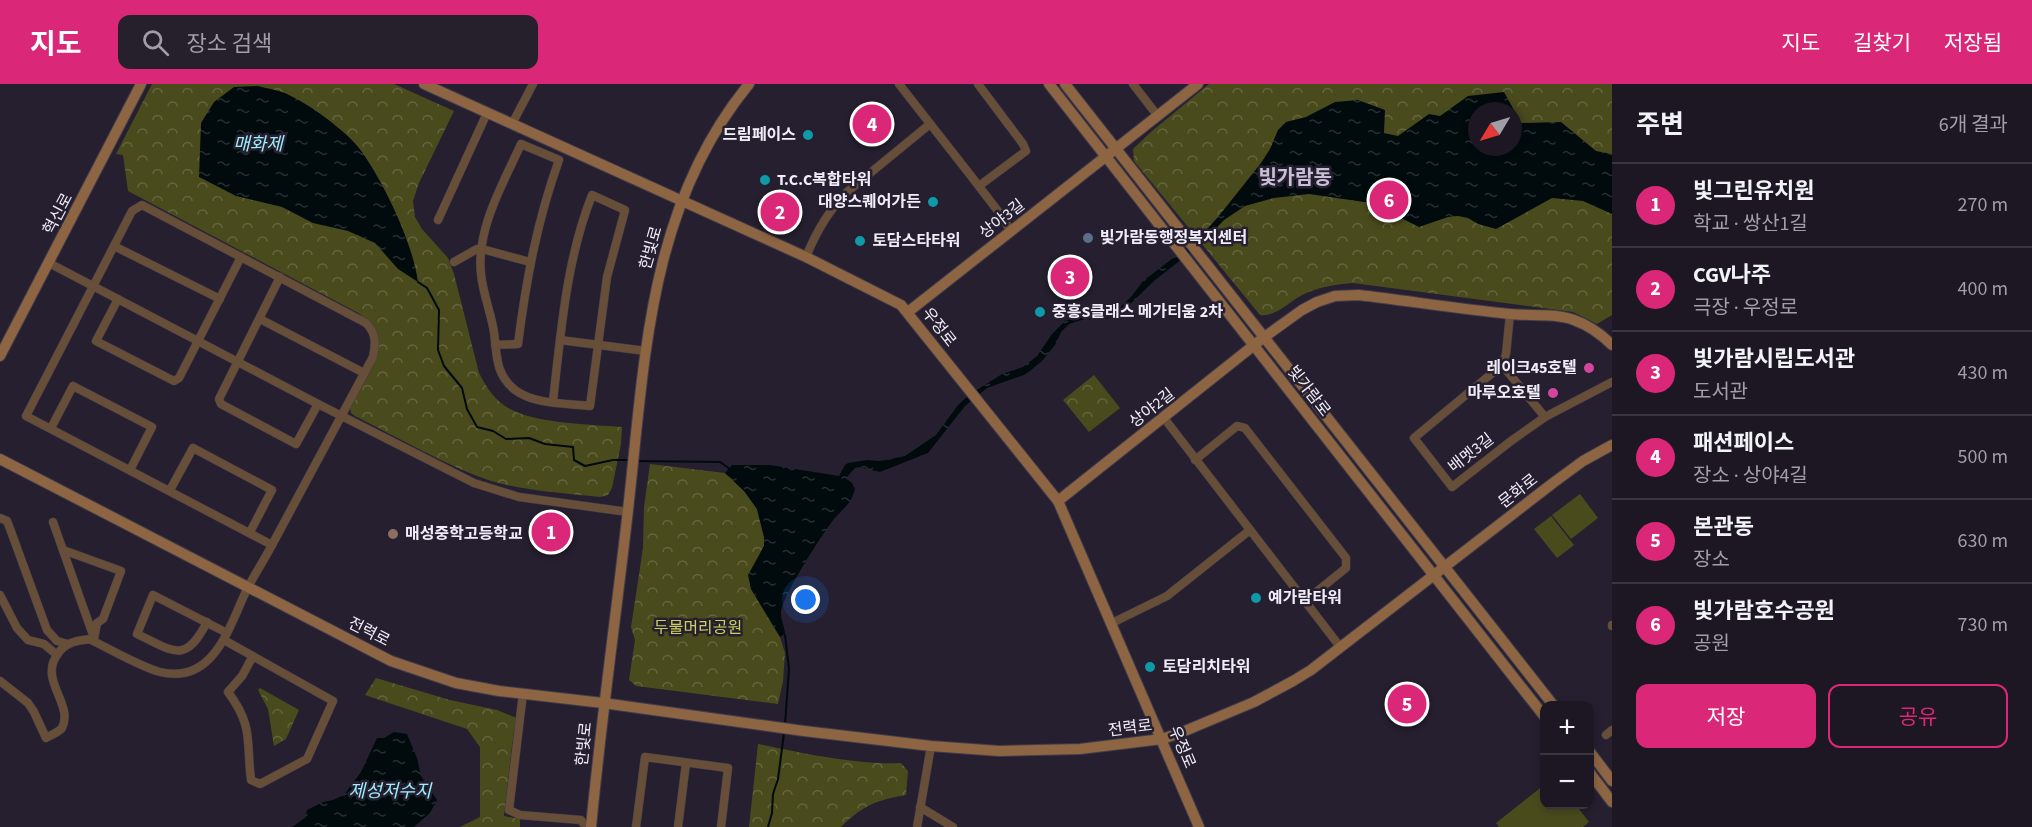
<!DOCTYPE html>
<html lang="ko">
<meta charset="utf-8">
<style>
:root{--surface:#1c1723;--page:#25202b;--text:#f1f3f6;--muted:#a09fa6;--line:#3a3641;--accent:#db2777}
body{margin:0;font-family:"Source Sans 3","Noto Sans KR",sans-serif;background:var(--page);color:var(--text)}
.controls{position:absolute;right:18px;bottom:18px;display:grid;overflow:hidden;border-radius:12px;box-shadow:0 3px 9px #0003}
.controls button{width:54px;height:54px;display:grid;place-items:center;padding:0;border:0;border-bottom:2px solid var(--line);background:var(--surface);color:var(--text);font:30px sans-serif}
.compass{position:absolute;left:1468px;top:18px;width:54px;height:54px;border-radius:50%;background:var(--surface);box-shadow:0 3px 9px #0003;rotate:232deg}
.you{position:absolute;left:806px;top:516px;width:21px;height:21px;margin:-15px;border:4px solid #fff;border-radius:50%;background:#1a73e8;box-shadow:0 0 0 9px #1a73e833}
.badge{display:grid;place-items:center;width:39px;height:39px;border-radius:50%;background:var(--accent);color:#fff;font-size:20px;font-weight:700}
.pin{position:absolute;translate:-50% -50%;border:3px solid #fff;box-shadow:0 2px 6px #0006}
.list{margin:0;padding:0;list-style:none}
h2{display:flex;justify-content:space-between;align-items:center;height:78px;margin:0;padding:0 24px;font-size:26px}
h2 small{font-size:20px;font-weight:400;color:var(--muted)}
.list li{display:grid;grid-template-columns:39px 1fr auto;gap:18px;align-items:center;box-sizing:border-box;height:84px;padding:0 24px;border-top:2px solid var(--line)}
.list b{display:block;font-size:22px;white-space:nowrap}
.list p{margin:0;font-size:20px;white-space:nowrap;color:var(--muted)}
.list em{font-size:20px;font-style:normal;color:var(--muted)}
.actions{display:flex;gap:12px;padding:18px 24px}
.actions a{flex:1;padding:14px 0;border:2px solid var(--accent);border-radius:12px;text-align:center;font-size:21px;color:var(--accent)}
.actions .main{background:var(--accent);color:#fff}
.icon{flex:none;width:33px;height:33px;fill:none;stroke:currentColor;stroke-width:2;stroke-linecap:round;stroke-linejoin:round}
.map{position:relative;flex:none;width:1612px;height:743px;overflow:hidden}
header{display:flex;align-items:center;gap:36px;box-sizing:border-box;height:84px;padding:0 30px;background:var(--accent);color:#fff}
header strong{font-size:28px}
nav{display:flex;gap:33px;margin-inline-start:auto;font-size:21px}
.search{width:420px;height:54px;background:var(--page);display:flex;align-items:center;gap:15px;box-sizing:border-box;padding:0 21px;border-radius:12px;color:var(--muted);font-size:22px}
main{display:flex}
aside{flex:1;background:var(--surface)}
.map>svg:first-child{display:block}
.forest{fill:url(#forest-crowns);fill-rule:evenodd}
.pitch{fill:#4a4b1d}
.water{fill:url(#water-ripples);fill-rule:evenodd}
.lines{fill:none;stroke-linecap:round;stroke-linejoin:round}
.stream{stroke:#010b0e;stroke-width:2}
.street-casing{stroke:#413c4b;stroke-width:9}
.secondary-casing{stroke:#413c4b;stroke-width:12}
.street{stroke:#674e39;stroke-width:8}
.secondary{stroke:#8e6543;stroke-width:10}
.culture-dot{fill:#0f9aa8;stroke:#251f2f;stroke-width:2}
.service-dot{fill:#5c6f8a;stroke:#251f2f;stroke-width:2}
.hotel-dot{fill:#d1479c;stroke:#251f2f;stroke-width:2}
.education-dot{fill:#8d6e63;stroke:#251f2f;stroke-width:2}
.labels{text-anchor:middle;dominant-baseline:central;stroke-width:5;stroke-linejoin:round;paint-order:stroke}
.poi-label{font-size:16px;font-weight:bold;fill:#f0ecf8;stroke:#251f2f;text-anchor:start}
.street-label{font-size:16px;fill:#f0ecf8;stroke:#251f2f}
.park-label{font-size:16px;fill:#cccf5f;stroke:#251f2f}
.water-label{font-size:18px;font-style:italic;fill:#9cedfc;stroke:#251f2f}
.quarter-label{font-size:20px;font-weight:bold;fill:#c6bfd5;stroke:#251f2f}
</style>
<header>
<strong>지도</strong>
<div class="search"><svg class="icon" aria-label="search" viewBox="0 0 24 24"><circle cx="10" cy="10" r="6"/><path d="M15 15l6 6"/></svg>장소 검색</div>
<nav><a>지도</a><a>길찾기</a><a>저장됨</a></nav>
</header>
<main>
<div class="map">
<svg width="1612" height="743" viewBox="0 0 1612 743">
<defs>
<pattern id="forest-crowns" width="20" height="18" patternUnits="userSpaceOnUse" patternTransform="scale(1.5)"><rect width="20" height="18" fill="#4a4b1d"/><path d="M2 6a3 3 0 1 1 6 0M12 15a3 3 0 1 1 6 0" fill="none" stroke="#64653f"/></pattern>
<pattern id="water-ripples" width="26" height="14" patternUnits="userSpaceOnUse" patternTransform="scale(1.5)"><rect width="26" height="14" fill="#010b0e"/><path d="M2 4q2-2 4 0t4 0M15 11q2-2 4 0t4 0" fill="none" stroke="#262f32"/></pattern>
</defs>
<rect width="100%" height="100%" fill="#251f2f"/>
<g class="forest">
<path d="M152,0H394L454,27L419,99L413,117L415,133L422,145L448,174L454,190L479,289C486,302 492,313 505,322C531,340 590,340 622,343L621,360L612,404L608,411L600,413C564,409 526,407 491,397C447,382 397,353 355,332L351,329L350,324L378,262C378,248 371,239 360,230L128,107L123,71L116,70Z"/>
<path d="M1209,0H1612V231L1597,240L1573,228L1353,199C1336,200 1318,203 1302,211C1289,218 1276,233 1260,231L1134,77L1133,65L1152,47ZM1477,27H1513V63H1477Z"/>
<polygon points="1094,291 1120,324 1089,348 1063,316"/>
<polygon points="650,380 725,389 744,407 757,425 764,453 764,462 749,491 751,505 780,553 785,569 783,597 778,620 636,602 629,596 635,556 631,543 643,464 644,423"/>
<polygon points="376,594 450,616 497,626 517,634 513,653 504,732 520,735 520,743 460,743 480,733 480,663 467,645 365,611"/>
<polygon points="260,604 299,626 286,655 274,662 268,625 258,606"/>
<path d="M758,660C802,669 856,681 901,679L908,687L906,711C876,716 862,722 841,743H749Z"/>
</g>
<g class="pitch">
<polygon points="1580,410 1598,434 1571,455 1552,431"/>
<polygon points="1551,432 1574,461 1557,474 1534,445"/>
<polygon points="1544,701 1544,720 1576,721 1589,738 1583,743 1499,743 1496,739"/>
</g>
<g class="water">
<path d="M258,2C268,5 280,6 289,11C309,20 346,47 359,64C383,96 413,159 418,198L398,185L375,159L348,147L313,139L282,123L236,112L199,93L201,39L214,18L234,3Z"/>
<path d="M1504,8L1521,39L1561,38L1596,67L1612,70V130L1583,117L1552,114L1496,145L1478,140L1468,134L1458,132L1448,133L1419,143L1371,119L1309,110L1274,114L1245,122L1224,136L1201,160L1154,197L1121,229L1108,234L1096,236L1085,235L1069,240L1061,248L1055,261L1042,277L1030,287L1024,291L987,304L965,322L928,369L880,388L859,383L855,384L846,394L852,399L855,405C851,421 844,423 834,435C823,449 782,512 781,529C781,536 785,544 785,551L780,553L751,505L748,491L764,462V453L757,425L744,407L725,389L732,381H770L839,392L845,381L848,379L867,376L880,377L905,372L936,351L958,321L969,311L1002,290L1023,283L1037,272L1052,250L1065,237L1083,231L1097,233L1113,227L1121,222L1131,213L1143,197L1198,155L1218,133L1261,79L1270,65L1278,46L1286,38L1306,33L1335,18L1358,16L1385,26L1384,49L1398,52L1429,30L1440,32L1468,12ZM1477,27H1513V63H1477Z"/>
<polygon points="394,648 407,650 417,674 421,692 437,716 430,729 414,743 292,743 305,734 307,726 323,718 333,716 344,711 361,688 377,654 384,654"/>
</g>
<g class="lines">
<g class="stream">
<polyline points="418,198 427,204 439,226 438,266 444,282 462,304 467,325 477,343 493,347 506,355 529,354 545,360 573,363 574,376 585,382 613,376 631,376"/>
<polyline points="636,377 720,378 730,385"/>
<polyline points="785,640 789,585 785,551"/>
<polyline points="768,743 772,729 773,710 778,695 784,649"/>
</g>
<g class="street-casing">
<g id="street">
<polyline points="899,0 971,92 1004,135 1010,147"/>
<polyline points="978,0 1023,60 1026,67 979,102"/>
<polyline points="1133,0 1157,31"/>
<polyline points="512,40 533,0"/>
<path d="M142,121L366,239C376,249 376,259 373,273L272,461L26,332L132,127Z"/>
<polyline points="438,136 487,29"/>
<polyline points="114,162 220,215"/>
<path d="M806,173C816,148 828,127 847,108L930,40"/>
<polyline points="454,178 477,165 482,165 530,178"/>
<polyline points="49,179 318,320 474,399 519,413 628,428"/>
<polyline points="280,193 219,315 221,320 296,360 318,320"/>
<polyline points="118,215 96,257 174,297 179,294 241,173"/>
<polyline points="1510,230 1506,270 1502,281 1414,354 1452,403 1511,357 1545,333 1612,298"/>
<polyline points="260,235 364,289"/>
<polyline points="560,256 646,267"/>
<path d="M495,261L518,260C526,197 537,137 559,76L521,60C503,100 476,145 481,190C483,210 491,229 494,248C497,271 495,290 515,306C535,321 567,319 590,322L607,193L625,126L592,111C566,177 561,248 553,317"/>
<polyline points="1502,281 1545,333"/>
<polyline points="1164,334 1341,564"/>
<polyline points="51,344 73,302 152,343 130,386"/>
<polyline points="1195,376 1237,342 1245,344 1346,474 1346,484 1305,517"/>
<polyline points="170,406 193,364 272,406 250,448"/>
<polyline points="0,434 7,437 9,442 47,546 57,557 68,560"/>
<polyline points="53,438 93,551"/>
<polyline points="63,466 121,487 103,535 97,539 94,555"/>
<polyline points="0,511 17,544 28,556 44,560 57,571"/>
<path d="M207,538C185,581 173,567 137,550L153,511L227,549"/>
<polyline points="1112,539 1167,512 1250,446"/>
<polyline points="1612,541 1612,542"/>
<path d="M224,556L333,617L307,675L260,700L251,696C246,657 254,643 228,608L242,592L253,572"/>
<path d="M0,597L28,619L34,628L46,654C51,651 59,648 62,644C74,620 39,597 57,571C65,557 80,556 94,555L93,557C112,566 141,583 160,588C214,601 229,543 247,505C255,490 264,476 272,461"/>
<polyline points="523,609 509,726 520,731 581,736 586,743"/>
<polyline points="1606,651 1612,646"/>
<polyline points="920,723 953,743"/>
<polyline points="636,743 645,673 728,684 721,743"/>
<polyline points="678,743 686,679"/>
<polyline points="917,743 931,662"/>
</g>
</g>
<g class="secondary-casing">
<g id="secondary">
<polyline points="424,0 806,173 901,221 1058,417 1199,743"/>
<polyline points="1049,0 1544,632"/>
<polyline points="1065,0 1554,622"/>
<polyline points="908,228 1198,0"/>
<polyline points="0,272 141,0"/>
<polyline points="0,375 391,577 456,599 499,607 603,619 804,647 931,662 999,667 1080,665 1162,655 1180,649 1254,618 1293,597 1311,586 1553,399 1583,377 1612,361"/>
<path d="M1058,417L1263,254L1302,226L1317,218L1335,212L1359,211C1409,217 1459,225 1510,230C1530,232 1555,229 1574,236C1588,241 1602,251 1612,261"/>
<polyline points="1590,668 1612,697"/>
<polyline points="1590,689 1612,718"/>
<path d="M591,743C601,637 616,532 628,426C645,276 648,123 749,0"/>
</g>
</g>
<use href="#street" class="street"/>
<use href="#secondary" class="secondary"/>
</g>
<g class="culture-dot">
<circle cx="808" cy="51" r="6"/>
<circle cx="765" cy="96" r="6"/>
<circle cx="933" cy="118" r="6"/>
<circle cx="860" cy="157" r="6"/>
<circle cx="1040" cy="228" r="6"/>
<circle cx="1256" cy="514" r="6"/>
<circle cx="1150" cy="583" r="6"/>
</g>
<circle class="service-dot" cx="1088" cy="154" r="6"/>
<g class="hotel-dot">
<circle cx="1589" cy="284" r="6"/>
<circle cx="1553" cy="309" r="6"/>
</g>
<circle class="education-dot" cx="393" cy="450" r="6"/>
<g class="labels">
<g class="poi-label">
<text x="796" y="51" text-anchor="end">드림페이스</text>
<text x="777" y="96">T.C.C복합타워</text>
<text x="921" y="118" text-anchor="end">대양스퀘어가든</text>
<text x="1100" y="154">빛가람동행정복지센터</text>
<text x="872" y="157">토담스타타워</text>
<text x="1052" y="228">중흥S클래스 메가티움 2차</text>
<text x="1577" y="284" text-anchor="end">레이크45호텔</text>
<text x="1541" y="309" text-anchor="end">마루오호텔</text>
<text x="405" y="450">매성중학고등학교</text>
<text x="1268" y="514">예가람타워</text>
<text x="1162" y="583">토담리치타워</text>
</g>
<g class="street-label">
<text transform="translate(58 130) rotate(-62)">혁신로</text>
<text transform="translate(1002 135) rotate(-38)">상야3길</text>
<text transform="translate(651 164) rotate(-74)">한빛로</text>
<text transform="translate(939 243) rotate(52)">우정로</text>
<text transform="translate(1309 307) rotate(52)">빛가람로</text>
<text transform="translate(1152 324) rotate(-38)">상야2길</text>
<text transform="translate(1471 369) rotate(-38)">배멧3길</text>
<text transform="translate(1518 407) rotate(-38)">문화로</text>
<text transform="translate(369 548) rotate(27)">전력로</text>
<text transform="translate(1130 644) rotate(-7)">전력로</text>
<text transform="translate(584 660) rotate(-84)">한빛로</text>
<text transform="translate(1182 663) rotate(67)">우정로</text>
</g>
<g class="park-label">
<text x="698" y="544">두물머리공원</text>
</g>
<g class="water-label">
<text x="258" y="60">매화제</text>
<text x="390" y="707">제성저수지</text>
</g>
<g class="quarter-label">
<text x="1295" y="94">빛가람동</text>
</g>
</g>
</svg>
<div class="controls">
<button>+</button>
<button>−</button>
</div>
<svg class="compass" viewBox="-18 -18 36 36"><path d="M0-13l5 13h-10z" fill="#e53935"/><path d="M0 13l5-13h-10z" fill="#a09fa6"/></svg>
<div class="you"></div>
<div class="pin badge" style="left:551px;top:448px">1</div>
<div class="pin badge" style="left:780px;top:128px">2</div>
<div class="pin badge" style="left:1070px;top:193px">3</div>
<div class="pin badge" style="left:872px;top:40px">4</div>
<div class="pin badge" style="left:1407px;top:620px">5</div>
<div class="pin badge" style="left:1389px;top:116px">6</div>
</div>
<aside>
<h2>주변<small>6개 결과</small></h2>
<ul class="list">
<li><span class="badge">1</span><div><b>빛그린유치원</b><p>학교 · 쌍산1길</p></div><em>270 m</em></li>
<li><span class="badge">2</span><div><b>CGV나주</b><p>극장 · 우정로</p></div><em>400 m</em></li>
<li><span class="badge">3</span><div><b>빛가람시립도서관</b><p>도서관</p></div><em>430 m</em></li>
<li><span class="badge">4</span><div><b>패션페이스</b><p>장소 · 상야4길</p></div><em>500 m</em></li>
<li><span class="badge">5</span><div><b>본관동</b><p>장소</p></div><em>630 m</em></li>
<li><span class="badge">6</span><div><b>빛가람호수공원</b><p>공원</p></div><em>730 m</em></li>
</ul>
<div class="actions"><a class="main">저장</a><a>공유</a></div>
</aside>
</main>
